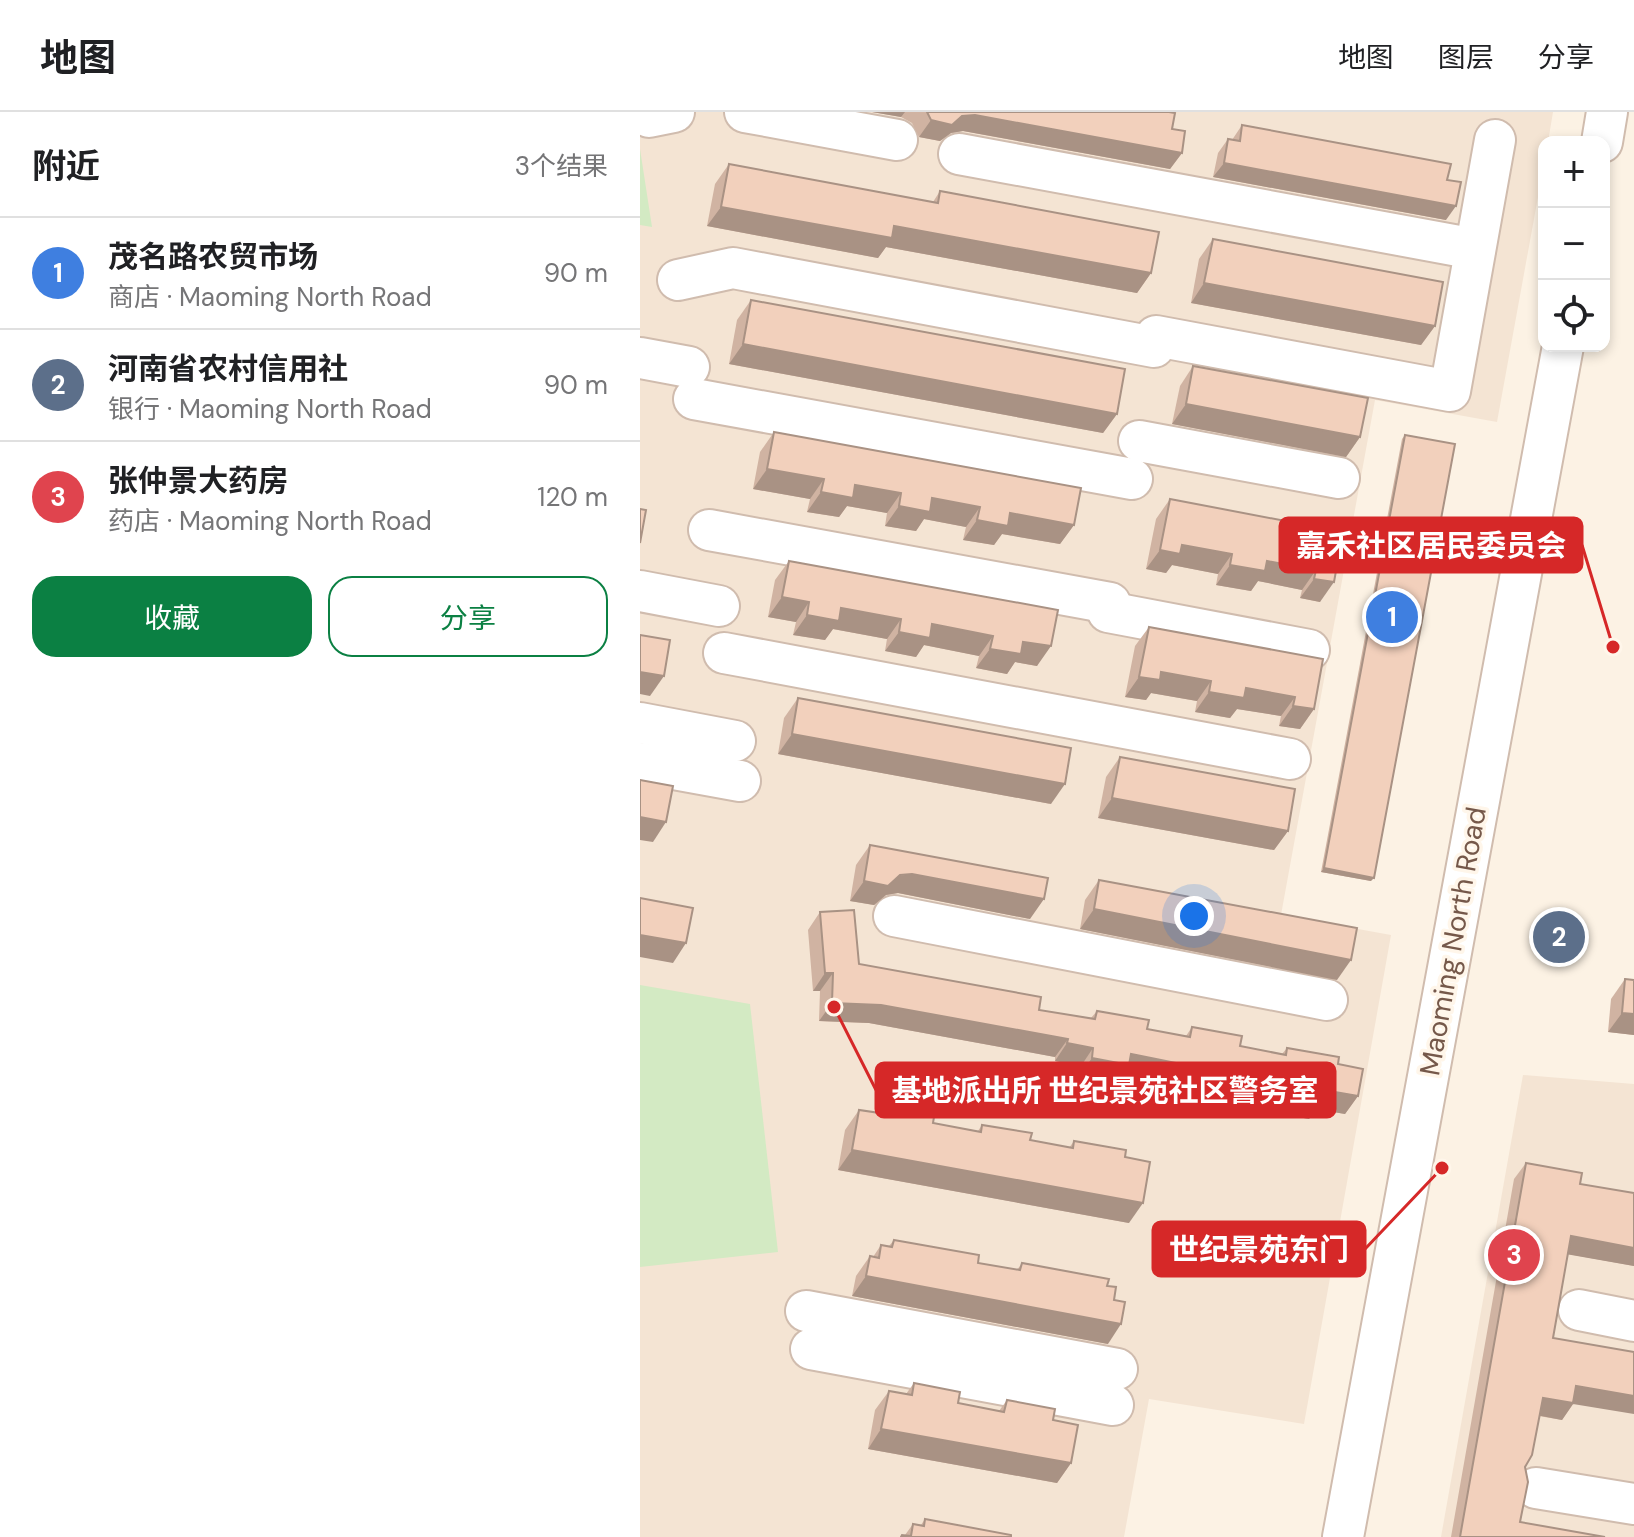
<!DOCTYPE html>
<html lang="zh">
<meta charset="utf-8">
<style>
:root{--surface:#fff;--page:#f2f2f2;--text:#202124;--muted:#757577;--line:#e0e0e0;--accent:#0b8043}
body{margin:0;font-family:"DM Sans","Noto Sans SC",sans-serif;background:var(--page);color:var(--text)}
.controls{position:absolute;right:24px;top:24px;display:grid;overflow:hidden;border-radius:16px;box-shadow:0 4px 12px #0003}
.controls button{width:72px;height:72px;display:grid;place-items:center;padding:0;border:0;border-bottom:2px solid var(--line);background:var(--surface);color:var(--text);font:40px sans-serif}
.you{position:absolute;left:554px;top:804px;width:28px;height:28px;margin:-20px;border:6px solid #fff;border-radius:50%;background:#1a73e8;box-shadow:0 0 0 12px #1a73e833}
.badge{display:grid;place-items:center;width:52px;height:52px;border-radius:50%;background:var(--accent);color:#fff;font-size:26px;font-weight:700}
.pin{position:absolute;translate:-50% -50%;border:4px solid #fff;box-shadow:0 2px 8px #0006}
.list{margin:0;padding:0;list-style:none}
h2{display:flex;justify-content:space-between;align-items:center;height:104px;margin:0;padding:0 32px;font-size:34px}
h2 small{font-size:26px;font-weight:400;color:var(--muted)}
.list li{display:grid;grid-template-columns:52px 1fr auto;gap:24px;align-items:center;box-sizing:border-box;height:112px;padding:0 32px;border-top:2px solid var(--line)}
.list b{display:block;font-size:30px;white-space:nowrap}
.list p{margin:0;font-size:26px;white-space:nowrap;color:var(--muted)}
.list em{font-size:26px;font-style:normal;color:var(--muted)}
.actions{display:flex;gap:16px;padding:24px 32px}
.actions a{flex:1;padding:18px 0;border:2px solid var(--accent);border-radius:24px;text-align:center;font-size:28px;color:var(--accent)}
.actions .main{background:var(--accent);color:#fff}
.icon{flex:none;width:44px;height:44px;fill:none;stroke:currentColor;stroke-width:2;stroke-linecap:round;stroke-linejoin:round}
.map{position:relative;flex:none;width:994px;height:1425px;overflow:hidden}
header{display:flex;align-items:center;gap:48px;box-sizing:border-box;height:112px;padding:0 40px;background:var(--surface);border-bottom:2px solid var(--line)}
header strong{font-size:38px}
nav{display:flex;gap:44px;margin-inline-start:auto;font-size:28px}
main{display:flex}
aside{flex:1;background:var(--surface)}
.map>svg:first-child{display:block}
.residential{fill:#f4e4d3}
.green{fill:#d3eac3}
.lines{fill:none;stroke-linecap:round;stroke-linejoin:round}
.minor-casing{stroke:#d0bcae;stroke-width:44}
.minor{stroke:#fff;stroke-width:40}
.wall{fill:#d0b3a2}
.shaded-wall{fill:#a99284}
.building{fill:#f2d0bc;stroke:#a99284;stroke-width:2}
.labels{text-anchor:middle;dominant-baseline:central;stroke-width:7;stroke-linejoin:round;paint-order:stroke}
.street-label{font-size:28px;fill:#75584a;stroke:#fff6ea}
.leader{fill:none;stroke:#d62828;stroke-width:3}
.callout-dot{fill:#d62828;stroke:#fff6ea;stroke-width:3}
.callout{fill:#d62828;stroke:#d62828;stroke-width:3}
.callout-label{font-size:30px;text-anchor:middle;font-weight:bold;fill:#fff}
</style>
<header>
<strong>地图</strong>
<nav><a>地图</a><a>图层</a><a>分享</a></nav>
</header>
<main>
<aside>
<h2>附近<small>3个结果</small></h2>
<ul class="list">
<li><span class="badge" style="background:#3f7fe0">1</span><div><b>茂名路农贸市场</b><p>商店 · Maoming North Road</p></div><em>90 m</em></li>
<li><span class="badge" style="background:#5c6f8a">2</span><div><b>河南省农村信用社</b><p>银行 · Maoming North Road</p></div><em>90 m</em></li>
<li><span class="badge" style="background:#e0444e">3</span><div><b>张仲景大药房</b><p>药店 · Maoming North Road</p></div><em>120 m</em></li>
</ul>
<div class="actions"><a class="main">收藏</a><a>分享</a></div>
</aside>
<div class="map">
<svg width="994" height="1425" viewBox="0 0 994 1425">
<rect width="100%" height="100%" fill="#fcf2e4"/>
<g class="residential">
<polygon points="0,0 913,0 908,30 904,30 904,52 857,310 735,288 641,803 751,823 664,1312 509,1287 484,1425 0,1425"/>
<polygon points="883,963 994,972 994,1425 801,1425"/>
</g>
<g class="green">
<polygon points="0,37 12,115 0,113"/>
<polygon points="0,873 110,892 138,1140 0,1155"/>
</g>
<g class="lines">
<g class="minor-casing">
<g id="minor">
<polyline points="105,0 257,28"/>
<polyline points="9,5 34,0"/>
<polyline points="962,30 967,0"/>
<polyline points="319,42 835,137"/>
<polyline points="38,168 93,156 514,235"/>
<polyline points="516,224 810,279 855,28"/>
<polyline points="0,246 49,255"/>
<polyline points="54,287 492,367"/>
<polyline points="499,329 699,366"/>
<polyline points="69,418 470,491"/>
<polyline points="0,479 79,494"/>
<polyline points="468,500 669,538"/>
<polyline points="84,541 650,647"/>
<polyline points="0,611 95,629"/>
<polyline points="0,651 100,669"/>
<polyline points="254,804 687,888"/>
<polyline points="939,1198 994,1209"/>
<polyline points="166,1199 477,1257"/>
<polyline points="171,1237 473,1293"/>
<polyline points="896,1376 994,1392"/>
<polyline points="703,1425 923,234"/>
</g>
</g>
<use href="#minor" class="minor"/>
</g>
<g class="wall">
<polygon points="232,0 529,0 532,17 542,41 530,57 323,19 311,21 300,29 279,25 272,11 261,5"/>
<polygon points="602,13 807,68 806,108 573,65 578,41 588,27 592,28"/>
<polygon points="89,52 293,90 300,79 511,161 497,181 246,135 238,146 67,114 75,72"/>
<polygon points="573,127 795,214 781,233 551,191 559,147"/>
<polygon points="111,188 477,302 463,321 89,252 97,208"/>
<polygon points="553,254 720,325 706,345 532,312 540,274"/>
<polygon points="134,320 434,413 420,432 362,422 354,433 323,428 326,415 284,407 276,419 245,414 247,401 207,394 199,405 167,400 170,387 113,377 120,340"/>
<polygon points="765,323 731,769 681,760 762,327"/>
<polygon points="530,387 703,420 680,490 660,486 662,478 618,469 611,479 576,473 578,462 532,453 526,461 506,457 516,407"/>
<polygon points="149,449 418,498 397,554 375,550 367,562 336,556 339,544 284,533 276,545 245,539 247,527 193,517 185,528 153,523 156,510 128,505 135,468"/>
<polygon points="509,515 683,547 674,597 660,617 639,614 641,604 597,597 590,606 555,600 557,589 511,581 506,588 485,585 495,534"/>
<polygon points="158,586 411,692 138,642 144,606"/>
<polygon points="480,645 648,719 634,738 458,706 466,665"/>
<polygon points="230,733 390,807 258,781 246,783 234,793 210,789 216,753"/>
<polygon points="459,768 697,868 440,817 445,788"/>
<polygon points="180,800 219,852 399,898 451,906 457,899 507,917 546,924 552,915 600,934 642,942 647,936 698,952 718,984 705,1002 676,997 669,1007 626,999 628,988 578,979 571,989 532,981 533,971 483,961 476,971 439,964 441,954 415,949 415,945 229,911 179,909 180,879 173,879 168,818"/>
<polygon points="985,867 994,868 994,923 968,920 971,887"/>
<polygon points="241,995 293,1011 338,1019 342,1013 390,1028 429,1036 434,1029 485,1045 489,1111 198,1058 205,1018 219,998 237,1001"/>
<polygon points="886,1051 940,1072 994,1081 994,1154 928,1142 913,1226 933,1292 922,1308 899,1304 885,1355 880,1410 965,1425 811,1425 874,1067"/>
<polygon points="254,1128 338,1151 377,1158 382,1151 467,1174 468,1232 212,1184 216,1164 230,1144 233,1145 241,1133 249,1134"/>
<polygon points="274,1271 318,1291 359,1299 367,1288 413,1308 431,1351 417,1371 228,1337 235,1298 249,1279 266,1282"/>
<polygon points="285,1407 371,1425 260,1425 262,1423 265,1423 273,1412 281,1413"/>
</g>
<g class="shaded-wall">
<polygon points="232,0 265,0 261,5"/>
<polygon points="335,3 542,41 530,57 323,19 311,21 300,29 279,25 291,8"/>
<polygon points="584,51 816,94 806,108 573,65"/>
<polygon points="81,95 254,114 511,161 497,181 246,135 238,146 67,114"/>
<polygon points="564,171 795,214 781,233 551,191"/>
<polygon points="103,232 477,302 463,321 89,252"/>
<polygon points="546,292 720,325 706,345 532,312"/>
<polygon points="127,357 184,367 170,387 113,377"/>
<polygon points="215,373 261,381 247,401 207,394 199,405 167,400 181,380"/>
<polygon points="292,386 340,395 326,415 284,407 276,419 245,414 259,394"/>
<polygon points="370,401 434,413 420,432 362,422 354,433 323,428 337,408"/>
<polygon points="542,433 592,442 578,462 532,453 526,461 506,457 520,438"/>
<polygon points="627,449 676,458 662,478 618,469 611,479 576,473 590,453"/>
<polygon points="674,467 694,470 680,490 660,486"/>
<polygon points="142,485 169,490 156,510 128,505"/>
<polygon points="201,496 261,507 247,527 193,517 185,528 153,523 167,503"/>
<polygon points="292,512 353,524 339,544 284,533 276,545 245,539 259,520"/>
<polygon points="383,530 411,534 397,554 375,550 367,562 336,556 350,537"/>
<polygon points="0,560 24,564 10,584 0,582"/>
<polygon points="521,560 571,569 557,589 511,581 506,588 485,585 499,565"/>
<polygon points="606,576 655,585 641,604 597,597 590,606 555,600 569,580"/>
<polygon points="653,594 674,597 660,617 639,614"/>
<polygon points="152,622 425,672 411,692 138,642"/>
<polygon points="472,686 648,719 634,738 458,706"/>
<polygon points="0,705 26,710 13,730 0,728"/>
<polygon points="684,756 734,766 731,769 681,760"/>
<polygon points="272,762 404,787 390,807 258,781 246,783 234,793 210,789 224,769"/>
<polygon points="454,797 711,848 697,868 440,817"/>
<polygon points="0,823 46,831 33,851 0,845"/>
<polygon points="185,861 193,861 180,879 173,879"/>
<polygon points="192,891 241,893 428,927 415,945 229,911 179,909"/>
<polygon points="982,901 994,902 994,923 968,920"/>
<polygon points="427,931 453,936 441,954 415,949"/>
<polygon points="491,942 546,953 533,971 483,961 476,971 439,964 452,946"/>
<polygon points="585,960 640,970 628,988 578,979 571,989 532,981 544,963"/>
<polygon points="683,978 718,984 705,1002 676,997 669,1007 626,999 638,981"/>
<polygon points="212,1038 503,1091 489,1111 198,1058"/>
<polygon points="931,1124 994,1136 994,1154 920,1141"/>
<polygon points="226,1164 481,1212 468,1232 212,1184"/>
<polygon points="936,1274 994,1284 994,1302 933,1292 922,1308 891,1302 903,1286"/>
<polygon points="241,1317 431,1351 417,1371 228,1337"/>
</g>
<g class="building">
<polygon points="287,0 529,0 535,1 532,17 545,19 542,41 335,3 322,4 312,13 291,8"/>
<polygon points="602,13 811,52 807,68 821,70 816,94 584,51 588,27 600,29"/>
<polygon points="89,52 298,91 300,79 519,120 511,161 254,114 252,126 81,95"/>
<polygon points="573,127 803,170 795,214 564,171"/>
<polygon points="111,188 485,257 477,302 103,232"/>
<polygon points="553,254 728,286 720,325 546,292"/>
<polygon points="134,320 441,376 434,413 370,401 368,414 337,408 340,395 292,386 290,400 259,394 261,381 215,373 213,386 181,380 184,367 127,357"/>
<polygon points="765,323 815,332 734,766 684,756"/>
<polygon points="530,387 703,420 694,470 674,467 676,458 627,449 625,459 590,453 592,442 542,433 540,442 520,438"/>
<polygon points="0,397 6,398 0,431"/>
<polygon points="149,449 418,498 411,534 383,530 381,542 350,537 353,524 292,512 290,526 259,520 261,507 201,496 199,509 167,503 169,490 142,485"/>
<polygon points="509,515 683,547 674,597 653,594 655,585 606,576 604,586 569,580 571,569 521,560 520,568 499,565"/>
<polygon points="0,523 30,528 24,564 0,560"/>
<polygon points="158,586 431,636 425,672 152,622"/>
<polygon points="480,645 655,677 648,719 472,686"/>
<polygon points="0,668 33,674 26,710 0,705"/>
<polygon points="230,733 408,766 404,787 272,762 260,763 248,774 224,769"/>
<polygon points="459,768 717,816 711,848 454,797"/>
<polygon points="0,786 53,796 46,831 0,823"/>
<polygon points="214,798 219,852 401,885 399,898 455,907 457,899 509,908 507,917 550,925 552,915 602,924 600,934 646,943 647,936 699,945 698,952 723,957 718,984 683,978 682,989 638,981 640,970 585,960 583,971 544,963 546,953 491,942 489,953 452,946 453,936 427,931 428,927 241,893 192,891 193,861 185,861 180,800"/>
<polygon points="985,867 994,868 994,902 982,901"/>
<polygon points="241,995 294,1005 293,1011 341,1020 342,1013 392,1021 390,1028 433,1036 434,1029 486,1038 485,1045 510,1050 503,1091 212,1038 219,998 240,1001"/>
<polygon points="886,1051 942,1061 940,1072 994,1081 994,1136 931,1124 913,1226 994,1240 994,1284 936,1274 933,1291 903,1286 892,1343 885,1355 888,1370 880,1410 965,1425 820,1425"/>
<polygon points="254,1128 339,1143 338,1151 380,1158 382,1151 469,1167 467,1174 476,1175 474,1188 485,1190 481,1212 226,1164 230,1144 239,1146 241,1133 252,1135"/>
<polygon points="274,1271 320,1280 318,1291 364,1300 367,1288 415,1297 413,1308 438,1313 431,1351 241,1317 249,1279 272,1283"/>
<polygon points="285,1407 371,1423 371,1425 261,1425 262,1423 271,1424 273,1412 284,1414"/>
</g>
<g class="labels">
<g class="street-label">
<text transform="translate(813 829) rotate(-80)">Maoming North Road</text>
</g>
</g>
<path class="leader" d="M973 535L942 433M194 895L236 978M802 1056L725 1137"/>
<g class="callout-dot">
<circle cx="973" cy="535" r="8"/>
<circle cx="194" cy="895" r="8"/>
<circle cx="802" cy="1056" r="8"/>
</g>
<g class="callout">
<rect x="640" y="406" width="302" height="54" rx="8"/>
<rect x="236" y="951" width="459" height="54" rx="8"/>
<rect x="513" y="1110" width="212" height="54" rx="8"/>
</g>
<g class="callout-label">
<text x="791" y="444">嘉禾社区居民委员会</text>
<text x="465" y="989">基地派出所 世纪景苑社区警务室</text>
<text x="619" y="1148">世纪景苑东门</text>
</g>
</svg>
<div class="controls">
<button>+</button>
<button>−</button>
<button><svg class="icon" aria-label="locate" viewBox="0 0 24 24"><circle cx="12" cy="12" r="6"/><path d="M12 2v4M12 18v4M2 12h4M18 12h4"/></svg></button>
</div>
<div class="you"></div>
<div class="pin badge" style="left:752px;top:505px;background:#3f7fe0">1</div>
<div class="pin badge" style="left:919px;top:825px;background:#5c6f8a">2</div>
<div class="pin badge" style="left:874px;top:1143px;background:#e0444e">3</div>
</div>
</main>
